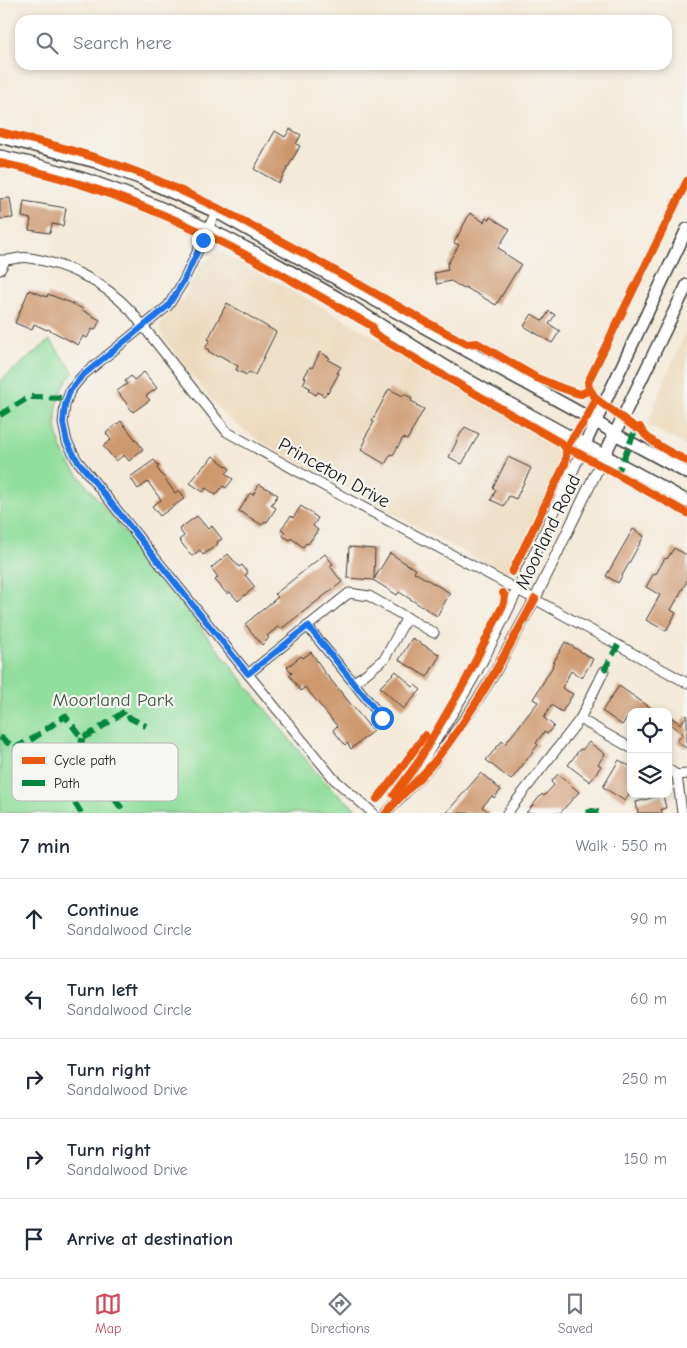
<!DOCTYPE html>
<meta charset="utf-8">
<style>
:root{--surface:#fff;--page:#f6f6f7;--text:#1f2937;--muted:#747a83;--line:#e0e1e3;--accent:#d1495b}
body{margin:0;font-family:"Comic Neue",sans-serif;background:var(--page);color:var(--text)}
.controls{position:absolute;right:15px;bottom:15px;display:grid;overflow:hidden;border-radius:10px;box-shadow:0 2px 8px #0003}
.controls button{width:45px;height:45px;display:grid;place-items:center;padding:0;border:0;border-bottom:1px solid var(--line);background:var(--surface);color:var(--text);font:25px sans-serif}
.stop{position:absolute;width:15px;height:15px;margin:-11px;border:4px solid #1a73e8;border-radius:50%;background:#fff}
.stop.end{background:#1a73e8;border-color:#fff;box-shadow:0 1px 5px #0008}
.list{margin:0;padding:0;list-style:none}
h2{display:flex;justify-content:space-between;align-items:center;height:65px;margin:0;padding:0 20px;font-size:21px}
h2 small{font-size:16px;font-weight:400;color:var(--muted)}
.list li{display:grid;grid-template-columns:32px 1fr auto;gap:15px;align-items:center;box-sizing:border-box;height:80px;padding:0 20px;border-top:1px solid var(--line)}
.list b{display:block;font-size:19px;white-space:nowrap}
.list p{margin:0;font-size:16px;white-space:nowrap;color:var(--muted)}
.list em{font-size:16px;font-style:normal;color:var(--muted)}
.icon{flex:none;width:28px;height:28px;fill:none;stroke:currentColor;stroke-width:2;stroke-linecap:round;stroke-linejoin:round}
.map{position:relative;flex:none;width:687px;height:813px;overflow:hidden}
.search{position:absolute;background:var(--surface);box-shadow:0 2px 8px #0003;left:15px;right:15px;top:15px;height:55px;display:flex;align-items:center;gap:12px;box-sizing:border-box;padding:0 18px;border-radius:15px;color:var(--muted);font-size:19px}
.sheet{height:465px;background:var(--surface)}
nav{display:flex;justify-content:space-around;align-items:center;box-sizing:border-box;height:70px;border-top:1px solid var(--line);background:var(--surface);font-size:14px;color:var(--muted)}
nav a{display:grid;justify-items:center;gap:2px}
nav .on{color:var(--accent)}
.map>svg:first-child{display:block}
.built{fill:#ebd8ba}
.green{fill:#92de9c;stroke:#577d5c}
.building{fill:#ce986e}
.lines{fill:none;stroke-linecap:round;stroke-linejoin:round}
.minor-casing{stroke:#3c3b38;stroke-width:11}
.tertiary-casing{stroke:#3c3b38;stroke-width:12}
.secondary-casing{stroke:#3c3b38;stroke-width:14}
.minor{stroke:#fff;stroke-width:9}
.tertiary{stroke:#fff;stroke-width:10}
.secondary{stroke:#fff;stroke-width:11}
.quiet{stroke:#00873e;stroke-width:6;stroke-dasharray:12 6;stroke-linecap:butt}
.cycleway-casing{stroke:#f6f6f2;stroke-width:11}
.cycleway{stroke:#e8590c;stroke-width:8}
.route{stroke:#1a73e8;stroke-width:6}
.labels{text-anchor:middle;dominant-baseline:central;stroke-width:4.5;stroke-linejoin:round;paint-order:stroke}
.street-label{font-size:19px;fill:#1c1c1c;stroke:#f6f6f2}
.park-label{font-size:19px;fill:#3f5642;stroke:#f6f6f2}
.key{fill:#f6f6f2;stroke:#b5b5b2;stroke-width:1}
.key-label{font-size:14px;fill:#1c1c1c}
</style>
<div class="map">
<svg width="687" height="813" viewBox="0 0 687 813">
<rect width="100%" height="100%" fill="#f6f6f2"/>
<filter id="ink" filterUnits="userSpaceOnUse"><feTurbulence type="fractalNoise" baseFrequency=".02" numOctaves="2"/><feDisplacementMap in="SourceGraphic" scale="10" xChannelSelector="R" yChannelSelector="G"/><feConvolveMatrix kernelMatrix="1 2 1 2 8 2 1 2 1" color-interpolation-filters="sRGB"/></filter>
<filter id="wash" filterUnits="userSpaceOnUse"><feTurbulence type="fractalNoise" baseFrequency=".0096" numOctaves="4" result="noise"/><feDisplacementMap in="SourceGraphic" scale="20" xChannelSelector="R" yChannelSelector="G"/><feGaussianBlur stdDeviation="1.12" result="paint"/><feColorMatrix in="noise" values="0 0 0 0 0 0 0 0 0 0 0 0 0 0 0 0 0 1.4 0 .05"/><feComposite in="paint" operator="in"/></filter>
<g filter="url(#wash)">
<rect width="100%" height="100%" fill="#f4eada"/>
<g class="built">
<polygon points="219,251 358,327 417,363 554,441 562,448 564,459 508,574 501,572 267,445 242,429 221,412 173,351 160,331 160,324 184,298 200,266"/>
<polygon points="687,331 687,447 647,425 674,359"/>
</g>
<path class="green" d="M50,340L74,372C71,377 65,382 63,388C51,414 55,438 69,463L315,771L339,795L361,813H0V381Z"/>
<g id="blocks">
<g class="building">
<polygon points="290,129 301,135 296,144 300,146 279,183 254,169 275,131 285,137"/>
<polygon points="10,198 13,218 0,219 0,199"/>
<polygon points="24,201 66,208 63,226 52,224 50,233 29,230 31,219 22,217"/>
<polygon points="470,213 484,222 486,218 489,220 490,217 510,229 498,248 505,252 504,253 521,264 496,305 465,287 464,289 451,281 437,284 434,273 448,270 447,265 459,245 454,243"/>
<polygon points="29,290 47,297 48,294 71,303 83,309 82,310 100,320 95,330 92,329 87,338 83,336 78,345 48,329 47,330 34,324 32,330 15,323"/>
<polygon points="227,303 276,332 255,375 249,372 247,375 236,370 238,366 219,355 218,357 208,351 209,350 205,348 210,340 208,339"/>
<polygon points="549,311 555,315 549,324 560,331 552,343 524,326 532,314 543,321"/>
<polygon points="320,352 330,358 328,360 341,367 337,373 339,373 328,393 327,392 324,396 318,392 316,395 308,390 310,388 303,384 306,378 304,377 310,367 312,368"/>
<polygon points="144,372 157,388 146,396 150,400 133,412 117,391 127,384 125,381 131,376 134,380"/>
<polygon points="389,389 403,396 404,394 412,398 411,401 417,404 416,405 424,409 407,440 403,438 393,455 391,454 385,464 361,450 366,440 364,439 374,422 372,421"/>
<polygon points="121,421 143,449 129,461 124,455 116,461 103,446 111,440 106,433"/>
<polygon points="465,427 479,434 462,464 449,457 457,441 456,441"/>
<polygon points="213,456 230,469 226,474 233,479 226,488 223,486 216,495 206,488 203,492 190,483 205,464 206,465"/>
<polygon points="508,457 531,468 516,499 509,496 504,506 491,500 496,490 493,488"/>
<polygon points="154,460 159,466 157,468 175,493 179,490 185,498 160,516 152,506 161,500 148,482 138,489 130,477"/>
<polygon points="259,484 278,495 271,505 276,508 267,522 265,521 262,525 239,511 250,493 253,495"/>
<polygon points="301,506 318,518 313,526 318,530 308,544 306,543 303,547 291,538 290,540 283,536 285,532 281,529 291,516 293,518"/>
<polygon points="197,516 208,529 212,526 222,539 217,542 218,544 203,555 200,550 192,556 179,540 184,536 179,529"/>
<polygon points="633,529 644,536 618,583 606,576"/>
<polygon points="349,547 375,549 374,579 390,553 416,570 414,572 450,593 437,616 399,592 397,595 373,580 347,578"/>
<polygon points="674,548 687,555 687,581 671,610 676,613 666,631 646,620 660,595 646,587 654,573 656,574 665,558 667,559"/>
<polygon points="228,554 239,567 242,565 248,573 245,575 255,587 238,601 230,592 227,594 215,580 218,577 211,568"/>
<polygon points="325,554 333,564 330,566 342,582 281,629 279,626 267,636 269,638 262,645 245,624 278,597 275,594"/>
<polygon points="412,638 440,655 427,677 399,660"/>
<polygon points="565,642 593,659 582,678 571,671 562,688 573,694 562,712 551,705 544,718 554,726 547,734 544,732 536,743 538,745 532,752 533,752 511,780 486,760 502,741 505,744 538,702 533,699 553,666 552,665"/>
<polygon points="311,652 322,668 321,668 373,731 351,749 347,743 345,745 333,730 337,726 305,687 301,691 289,675 292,673 287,667 301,656 303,658"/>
<polygon points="396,671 413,687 415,685 421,690 403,709 380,687"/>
<polygon points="619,686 657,712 631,712 622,725 602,711"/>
<polygon points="668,715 681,724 687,715 687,749 677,741 683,734 668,723"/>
<polygon points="589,742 605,754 598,764 601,766 590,782 568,765 580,749 582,750"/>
<polygon points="619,760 631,767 631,791 625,801 603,787"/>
<polygon points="481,773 501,790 494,798 492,796 482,807 490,813 446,813"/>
<polygon points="558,774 579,792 560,813 526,813 542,794 544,796 554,785 551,782"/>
<polygon points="663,795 666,808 661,809 662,813 638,813 636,802"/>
</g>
</g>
</g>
<g filter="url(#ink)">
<use href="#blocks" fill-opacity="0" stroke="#3c3b38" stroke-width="1"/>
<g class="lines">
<g class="minor-casing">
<g id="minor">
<polyline points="216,212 183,282 168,306 82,376 70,391 65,405 63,423 67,442 77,460 248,674 334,779 373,813"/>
<path d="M0,260C10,261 20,256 30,258C68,264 105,283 131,311L227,432L342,496L518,590L687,683"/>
<polyline points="0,270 5,261"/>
<polyline points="307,626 353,682"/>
<polyline points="248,674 349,593 369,596 434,633"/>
<polyline points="382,718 353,682 363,676 385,658 407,617"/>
<polyline points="580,719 631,748"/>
<polyline points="668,769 677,775 687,774"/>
<polyline points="677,775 682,813"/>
<polyline points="507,813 580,719 604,671"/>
</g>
</g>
<g class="tertiary-casing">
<g id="tertiary">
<path d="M408,783C432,745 457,708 478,669C517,595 550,520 585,444"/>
<polyline points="386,813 433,763 471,710 494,674 535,599 604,456"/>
</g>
</g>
<g class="secondary-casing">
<g id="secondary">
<polyline points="0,137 96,162 142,179 216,212 387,307 595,421 615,434 687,473"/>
<path d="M0,156C100,177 195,219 284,268C302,278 321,288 338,298C380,324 421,352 463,377C537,420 613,459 687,501"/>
<polyline points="585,444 687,229"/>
<polyline points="604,456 687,285"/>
</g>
</g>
<use href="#minor" class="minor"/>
<use href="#tertiary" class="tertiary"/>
<use href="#secondary" class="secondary"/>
<g class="quiet">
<polygon points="596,399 636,428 617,475 566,448 587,417"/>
<polyline points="0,415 29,397 68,398"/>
<polyline points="604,671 618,645"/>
<polyline points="0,737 15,748 32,739 65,716 82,738 94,732 125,711 130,718 146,726"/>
<polyline points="82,738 81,753 125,813"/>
<polyline points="81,813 61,779 86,759"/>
<polyline points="587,813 592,811 603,813"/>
</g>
<g class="cycleway-casing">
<g id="cycleway">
<path d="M0,132C48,143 96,156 142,174C205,199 265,232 325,265C372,292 419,318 467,344L477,343L537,378L559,387L576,393L581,394L590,390"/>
<path d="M0,163C80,180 158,209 231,247C278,272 324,299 370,325L373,327V333L434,370L561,443L566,448L580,454L687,513"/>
<path d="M687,181L588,382L589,388L596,399L636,428L640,427C645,441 674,454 687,461"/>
<polyline points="512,572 565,464 566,456 566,448 587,417 596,399"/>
<polyline points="394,795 417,764 466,680 504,603 505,596 503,593"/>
<polyline points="377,799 397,774 425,735"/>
<path d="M386,813C401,795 419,780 434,762C474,713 505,655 535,599"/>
</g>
</g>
<use href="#cycleway" class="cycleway"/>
</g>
</g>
<g class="lines" filter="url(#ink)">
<polyline class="route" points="203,240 183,282 168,306 82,376 70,391 65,405 63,423 67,442 77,460 248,674 308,626 382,718"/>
</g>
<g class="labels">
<g class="street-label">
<text transform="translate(334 473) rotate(29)">Princeton Drive</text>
<text transform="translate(548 532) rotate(-64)">Moorland Road</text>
</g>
<g class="park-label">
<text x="113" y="700">Moorland Park</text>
</g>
</g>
<rect x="12" y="743" width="166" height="58" rx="8" class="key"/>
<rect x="22" y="757" width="23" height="7" fill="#e8590c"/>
<rect x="22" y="780" width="23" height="6" fill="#00873e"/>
<g class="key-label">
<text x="54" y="765">Cycle path</text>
<text x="54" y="788">Path</text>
</g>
</svg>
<div class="controls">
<button><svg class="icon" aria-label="locate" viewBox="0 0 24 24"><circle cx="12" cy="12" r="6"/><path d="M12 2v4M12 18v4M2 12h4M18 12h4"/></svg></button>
<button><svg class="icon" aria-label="layers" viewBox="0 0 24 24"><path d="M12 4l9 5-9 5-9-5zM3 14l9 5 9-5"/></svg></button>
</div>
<div class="stop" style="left:382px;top:718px"></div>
<div class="stop end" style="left:203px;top:240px"></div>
<div class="search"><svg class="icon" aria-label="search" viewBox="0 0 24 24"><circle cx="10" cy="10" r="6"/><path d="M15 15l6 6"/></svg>Search here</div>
</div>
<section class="sheet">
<h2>7 min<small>Walk · 550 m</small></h2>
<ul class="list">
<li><svg class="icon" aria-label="ahead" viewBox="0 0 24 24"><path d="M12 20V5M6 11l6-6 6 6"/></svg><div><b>Continue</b><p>Sandalwood Circle</p></div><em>90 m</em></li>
<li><svg class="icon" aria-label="left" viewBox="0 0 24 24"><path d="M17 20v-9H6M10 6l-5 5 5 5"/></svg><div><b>Turn left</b><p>Sandalwood Circle</p></div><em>60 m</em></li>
<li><svg class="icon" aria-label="right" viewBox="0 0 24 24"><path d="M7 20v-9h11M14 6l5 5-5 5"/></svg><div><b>Turn right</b><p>Sandalwood Drive</p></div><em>250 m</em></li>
<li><svg class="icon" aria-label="right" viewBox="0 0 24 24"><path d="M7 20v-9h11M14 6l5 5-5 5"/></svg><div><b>Turn right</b><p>Sandalwood Drive</p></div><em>150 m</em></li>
<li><svg class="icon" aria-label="arrive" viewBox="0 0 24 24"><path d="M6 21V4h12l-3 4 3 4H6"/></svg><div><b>Arrive at destination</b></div></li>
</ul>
</section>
<nav>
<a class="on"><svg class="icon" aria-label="map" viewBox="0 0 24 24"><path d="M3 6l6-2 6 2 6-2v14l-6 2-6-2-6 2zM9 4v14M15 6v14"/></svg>Map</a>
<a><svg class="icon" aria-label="directions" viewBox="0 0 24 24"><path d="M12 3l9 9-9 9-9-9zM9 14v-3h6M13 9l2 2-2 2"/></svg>Directions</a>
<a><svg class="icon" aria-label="saved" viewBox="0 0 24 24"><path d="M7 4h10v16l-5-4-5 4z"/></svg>Saved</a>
</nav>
